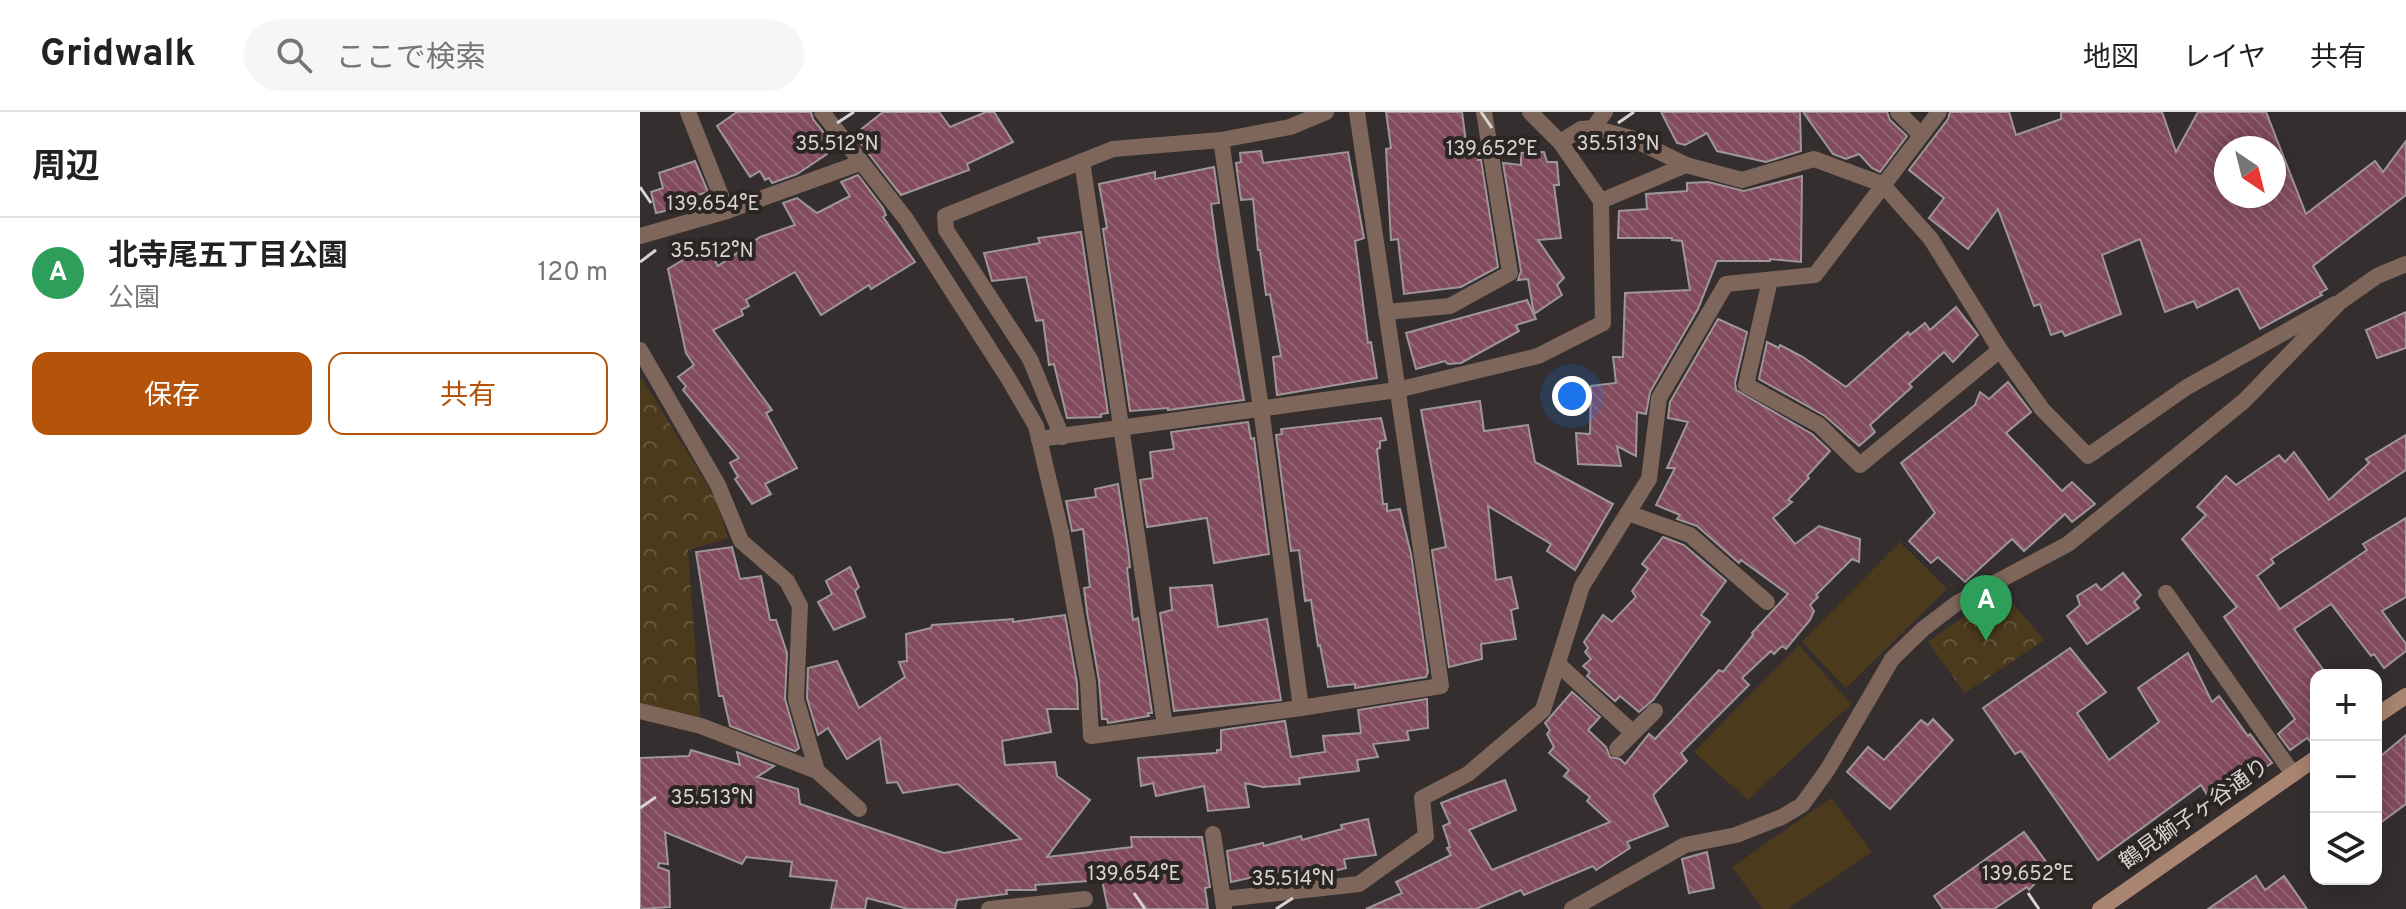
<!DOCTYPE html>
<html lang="ja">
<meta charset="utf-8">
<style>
:root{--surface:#fff;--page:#f6f6f6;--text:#222;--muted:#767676;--line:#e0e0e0;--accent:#b45309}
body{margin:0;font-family:Overpass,"Noto Sans JP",sans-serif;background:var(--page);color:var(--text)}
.controls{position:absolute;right:24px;bottom:24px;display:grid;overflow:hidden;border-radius:16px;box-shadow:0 4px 20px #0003}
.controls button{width:72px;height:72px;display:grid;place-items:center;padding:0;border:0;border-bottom:2px solid var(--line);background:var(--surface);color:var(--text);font:40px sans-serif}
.compass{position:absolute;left:1574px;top:24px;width:72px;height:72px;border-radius:50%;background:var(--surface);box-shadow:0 4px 20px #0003;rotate:145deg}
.you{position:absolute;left:932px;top:284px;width:28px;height:28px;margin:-20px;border:6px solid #fff;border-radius:50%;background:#1a73e8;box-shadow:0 0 0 12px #1a73e833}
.badge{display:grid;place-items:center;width:52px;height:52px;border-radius:50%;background:var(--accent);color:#fff;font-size:26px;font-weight:700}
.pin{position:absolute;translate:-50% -66px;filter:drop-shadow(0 2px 4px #0008)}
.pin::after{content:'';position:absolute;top:42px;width:28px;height:24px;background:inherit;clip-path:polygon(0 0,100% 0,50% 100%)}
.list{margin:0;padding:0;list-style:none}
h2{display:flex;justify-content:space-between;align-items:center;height:104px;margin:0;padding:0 32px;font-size:34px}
h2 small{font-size:26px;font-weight:400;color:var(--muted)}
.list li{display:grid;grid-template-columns:52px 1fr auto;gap:24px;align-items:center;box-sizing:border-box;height:112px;padding:0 32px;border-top:2px solid var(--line)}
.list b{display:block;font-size:30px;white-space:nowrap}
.list p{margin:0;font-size:26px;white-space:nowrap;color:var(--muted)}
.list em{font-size:26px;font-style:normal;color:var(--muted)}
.actions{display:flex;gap:16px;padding:24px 32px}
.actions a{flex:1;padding:18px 0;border:2px solid var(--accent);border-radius:16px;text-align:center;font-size:28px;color:var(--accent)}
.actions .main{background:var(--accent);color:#fff}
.icon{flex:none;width:44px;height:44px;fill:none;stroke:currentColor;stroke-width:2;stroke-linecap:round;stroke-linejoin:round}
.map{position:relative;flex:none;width:1766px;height:797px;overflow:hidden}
header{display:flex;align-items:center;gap:48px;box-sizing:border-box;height:112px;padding:0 40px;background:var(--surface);border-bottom:2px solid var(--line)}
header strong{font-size:38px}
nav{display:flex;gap:44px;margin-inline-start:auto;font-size:28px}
.search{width:560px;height:72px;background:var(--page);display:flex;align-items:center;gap:20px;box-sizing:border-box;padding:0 28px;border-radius:44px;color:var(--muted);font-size:30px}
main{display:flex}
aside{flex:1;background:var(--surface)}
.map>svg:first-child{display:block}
.grass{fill:#4c3a1c}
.park{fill:url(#park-crowns)}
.building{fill:url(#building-back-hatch);stroke:#9e9698;stroke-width:2;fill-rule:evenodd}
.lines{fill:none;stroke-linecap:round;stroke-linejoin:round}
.lane{stroke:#7e675a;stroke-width:16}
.street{stroke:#7e675a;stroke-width:16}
.secondary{stroke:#a98571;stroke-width:16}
.ticks{fill:none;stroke:#d7d3d2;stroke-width:3}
.labels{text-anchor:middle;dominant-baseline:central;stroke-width:8;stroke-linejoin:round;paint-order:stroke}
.street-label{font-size:22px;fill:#d7d3d2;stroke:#2b2524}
.ticks-label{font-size:20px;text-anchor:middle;fill:#d7d3d2;stroke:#2b2524;stroke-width:8;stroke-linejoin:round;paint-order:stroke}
</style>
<header>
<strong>Gridwalk</strong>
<div class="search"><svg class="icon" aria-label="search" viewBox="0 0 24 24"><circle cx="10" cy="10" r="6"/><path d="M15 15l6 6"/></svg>ここで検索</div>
<nav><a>地図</a><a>レイヤ</a><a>共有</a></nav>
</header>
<main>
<aside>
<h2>周辺<small></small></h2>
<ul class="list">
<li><span class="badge" style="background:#2e9e5b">A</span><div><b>北寺尾五丁目公園</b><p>公園</p></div><em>120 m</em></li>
</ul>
<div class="actions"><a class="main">保存</a><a>共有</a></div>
</aside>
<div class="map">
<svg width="1766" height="797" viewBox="0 0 1766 797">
<defs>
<pattern id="park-crowns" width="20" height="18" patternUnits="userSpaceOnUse" patternTransform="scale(2)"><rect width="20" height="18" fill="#4c3a1c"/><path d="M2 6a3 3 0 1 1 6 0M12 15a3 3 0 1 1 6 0" fill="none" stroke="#65563c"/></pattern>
<pattern id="building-back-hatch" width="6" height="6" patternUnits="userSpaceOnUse" patternTransform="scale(2)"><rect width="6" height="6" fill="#814a5d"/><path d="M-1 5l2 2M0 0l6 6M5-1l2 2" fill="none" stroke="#926373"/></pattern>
</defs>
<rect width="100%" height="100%" fill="#352e2e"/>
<g class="grass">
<polygon points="1260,430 1307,477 1206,576 1162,530"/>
<polygon points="1159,533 1211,592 1108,688 1054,640"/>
<polygon points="1191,686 1232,740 1148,797 1123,797 1092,755"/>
</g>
<g class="park">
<polygon points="2,266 77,389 88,426 48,438 61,614 0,599 0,268"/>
<polygon points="1361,478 1404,528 1325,581 1288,530"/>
</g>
<g class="building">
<polygon points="97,0 171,0 173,7 196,36 157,62 132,71 129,66 125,68 120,59 110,65 77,14"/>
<polygon points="243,0 299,0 310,15 346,0 354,0 373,30 327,52 329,58 261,83 214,23"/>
<polygon points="746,0 822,0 826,30 835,28 838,48 841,48 858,155 821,175 764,182 758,127 751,128 746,37 751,36"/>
<polygon points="1021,0 1160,0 1161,39 1126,50 1077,39 1067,21 1045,33 1037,31"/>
<polygon points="1163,0 1247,0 1250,8 1267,24 1240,60 1232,56 1219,42 1206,47 1193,42"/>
<path d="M1310,0H1369L1376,23L1421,7V0H1522L1536,40L1558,0H1626L1666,102L1735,49L1743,60L1766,29V83L1673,154L1687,177L1680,181L1682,183L1620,217L1598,176L1557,196L1554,189L1525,200L1500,127L1462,143L1481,202L1425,224L1422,219L1411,223L1400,192L1394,194L1358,97L1328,137L1289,106L1304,86L1269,58L1308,7ZM1586,36H1634V84H1586Z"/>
<polygon points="621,39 623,51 708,40 724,126 715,129 728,231 731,230 737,266 637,283 633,245 641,244 630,182 626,183 620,138 618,138 613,87 601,88 596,51 601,50 600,41"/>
<polygon points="904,40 907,50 917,50 919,73 914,73 921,126 898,128 924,166 917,173 922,183 894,202 888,167 878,168 881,159 863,51 881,53 881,41"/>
<polygon points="55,49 68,80 57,83 60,91 16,101 11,80 23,76 19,61"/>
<polygon points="574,55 579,91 571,92 578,144 604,288 528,298 528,296 490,299 463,117 467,116 459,72 515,60 515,67"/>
<polygon points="218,63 243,96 246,103 243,105 275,150 231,177 229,173 181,203 155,160 106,188 109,194 101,198 103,203 73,218 132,298 126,301 157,356 125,372 131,382 112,392 95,367 98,365 90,351 99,346 43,278 46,274 38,265 54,253 46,241 28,157 66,134 78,154 120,125 155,113 143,91 157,86 177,101 210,84 201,70"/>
<polygon points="1162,64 1161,150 1130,147 1130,149 1077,149 1058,197 1010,280 1006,302 997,300 996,344 977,334 981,354 938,352 936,321 950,322 951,274 976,271 973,245 983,245 985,181 1050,178 1042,129 1032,128 1032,126 978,126 979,99 1007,97 1006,82 1047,79 1047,71 1068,70 1104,79"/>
<polygon points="441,120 468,301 461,302 461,305 427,306 414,252 409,253 403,208 396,209 386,165 352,169 344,141 400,131 398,126"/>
<polygon points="887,188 896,207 876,213 879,219 821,251 808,252 805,249 776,257 766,221"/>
<polygon points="1316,195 1338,223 1313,250 1304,240 1269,272 1272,275 1230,313 1235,320 1219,334 1185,304 1119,267 1127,230 1139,236 1140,233 1163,245 1206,275 1268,220 1270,223 1285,211 1290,218"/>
<polygon points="1766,200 1766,236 1737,246 1726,218"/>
<polygon points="1078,207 1107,220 1095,271 1096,278 1172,322 1190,339 1167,364 1169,366 1148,388 1152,390 1133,406 1155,432 1179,414 1220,427 1219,450 1212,447 1176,483 1178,485 1170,493 1174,499 1170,508 1146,537 1142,534 1134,542 1131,539 1102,566 1109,573 1041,641 1047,649 1013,683 1028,714 987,730 990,736 956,758 953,754 884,783 881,778 836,797 726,797 762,781 756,770 811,743 807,736 810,735 803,714 810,711 801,691 827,681 865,668 876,698 829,718 852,758 970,710 947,689 950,685 924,664 929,658 909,641 914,635 907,622 910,618 905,611 932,580 960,605 948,618 966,635 970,645 980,647 985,652 1009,622 1015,627 1079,558 1083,560 1113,523 1112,521 1148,482 1101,448 1099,451 1057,414 1037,407 1040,403 1016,393 1035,356 1027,356 1048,310 1028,306 1030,290"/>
<polygon points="1368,270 1391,300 1366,321 1422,379 1432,370 1455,392 1432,410 1425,402 1384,439 1372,427 1325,470 1298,445 1291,451 1269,429 1295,401 1261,351 1335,293 1340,280 1349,287"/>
<polygon points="840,289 844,319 888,313 895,350 973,392 935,458 907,439 911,432 848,394 856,468 871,465 878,496 871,498 876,527 841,532 842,547 809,555 792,438 806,435 781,298"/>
<polygon points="741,306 746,328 740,329 740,336 737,337 743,392 747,392 747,399 760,397 771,442 788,560 786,565 715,576 715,572 688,575 680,533 678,534 671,488 665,489 659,438 651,439 636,323 642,322 641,317"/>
<polygon points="608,310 611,327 614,326 629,442 574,451 567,406 507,415 500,368 513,366 510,340 534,337 531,320"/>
<polygon points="1766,323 1766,358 1631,447 1634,451 1617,464 1640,497 1727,438 1723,432 1766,406 1766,485 1742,499 1766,532 1766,539 1744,556 1734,542 1731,544 1691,492 1654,517 1687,563 1676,563 1676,635 1667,626 1650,638 1638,622 1655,607 1584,505 1597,495 1542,427 1566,403 1557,395 1586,364 1596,373 1639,343 1645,350 1654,340 1689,388 1729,351 1726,347"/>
<polygon points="478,372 488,437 490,455 487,456 493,508 498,506 512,601 508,601 509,604 468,611 467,607 462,607 459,568 447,500 444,476 450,475 443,417 432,419 426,389 456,385 455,377"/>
<polygon points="1023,425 1044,433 1086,469 1061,503 1070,510 1013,588 999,600 980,584 975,589 947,564 950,560 943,554 951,547 945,540 948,536 944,530 963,503 972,510 996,485 992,479 1008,457 1002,452"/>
<polygon points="92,435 100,467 121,464 130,508 136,508 147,541 145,587 159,636 155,639 90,614 83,584 79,584 56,440"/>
<polygon points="210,455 219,475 215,479 225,505 194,518 178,490 192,482 186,469"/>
<polygon points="1483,461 1501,483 1494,490 1499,496 1447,532 1427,504 1440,493 1437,484 1456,472 1461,478"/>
<polygon points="572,473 578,515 627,507 641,588 534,599 520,501 532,498 530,476"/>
<polygon points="425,503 437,571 438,597 407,597 411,620 362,629 365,653 415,650 417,664 450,688 407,745 492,735 491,725 562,725 570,775 565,776 568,797 468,797 462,768 395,773 396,778 366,778 367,782 317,788 315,797 268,797 227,786 225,797 191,797 197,769 150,764 152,750 106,745 102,752 25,720 28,752 19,751 18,755 29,759 30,795 0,797 0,646 49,644 51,638 100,653 97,640 134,654 117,665 158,677 160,692 304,741 381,727 318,672 263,681 257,670 247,671 240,626 207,647 188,616 178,623 167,586 168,556 197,549 219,596 265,565 259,550 267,549 266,522 291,516 292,513 373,507 373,510"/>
<polygon points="1430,536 1466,580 1437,601 1469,648 1519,610 1498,576 1548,541 1572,590 1579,584 1608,624 1610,622 1632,651 1571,689 1561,673 1458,748 1381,639 1375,642 1343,596"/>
<polygon points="787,587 788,616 767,619 769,628 733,632 738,645 717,648 719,659 659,666 660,672 623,675 605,671 609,695 568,699 564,674 516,684 513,671 501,674 498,646 577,641 577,638 581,638 581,618 645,609 651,645 685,640 683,624 721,621 718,598"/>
<polygon points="1293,607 1313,628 1250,697 1207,660 1228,635 1244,648 1281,608 1288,613"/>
<polygon points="1766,623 1766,692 1736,714 1736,648"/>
<polygon points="728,707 736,743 704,747 706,756 685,761 683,753 648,763 646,758 591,770 587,739 623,731 624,734 661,724 662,728 702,717 701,713"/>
<polygon points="1384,720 1410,755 1389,778 1387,775 1354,797 1303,797 1294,784"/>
<polygon points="1067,740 1074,776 1049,781 1042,747"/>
<polygon points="1616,764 1625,778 1644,764 1667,797 1568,797"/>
</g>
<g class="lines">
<g class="lane">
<polyline points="48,0 87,99"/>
<polyline points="953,16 991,26 1046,53"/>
<polyline points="961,89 1046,53 1102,68 1174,47 1242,72 1291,127 1360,238 1402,297 1448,344 1547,275 1695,192"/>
<polyline points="988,401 1050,423 1127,490"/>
<polyline points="918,552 992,620"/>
<polyline points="977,637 1015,599"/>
<polyline points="349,797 445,787"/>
</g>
<g class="street">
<polyline points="182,0 266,107 368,266 396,314 421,420 448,570 451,624 661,596 801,574 717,0"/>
<polyline points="1258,0 1281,23"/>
<polyline points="581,28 621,296 661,596"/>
<polyline points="920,30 941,17 953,16 965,0"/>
<polyline points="442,49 525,614"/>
<polyline points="0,124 87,99 220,51"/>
<polyline points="1130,168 1106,273 1179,313 1220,353 1360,238"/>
<polyline points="746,200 810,194 870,161 844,0"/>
<polyline points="0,238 78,373 101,429 147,469 160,494 156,587 177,659"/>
<polyline points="422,325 390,247 306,118 305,104 473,37 581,28 650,15 686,0"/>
<polyline points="399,327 757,278 898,244 963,211 961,89 920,30 890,0"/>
<polyline points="1526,481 1653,662"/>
<polyline points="0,599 61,614 177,659 219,697"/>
<polyline points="573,722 584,795"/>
<polyline points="584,787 719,772 786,724 782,686 828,662 903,598 942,474 1009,367 1019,286 1086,172 1175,163 1299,0"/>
<polyline points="932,797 1045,733 1096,723 1142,705 1162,693 1188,657 1252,547 1283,517 1317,491 1428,432 1604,289 1700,190 1737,164 1766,152"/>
</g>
<g class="secondary">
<polyline points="1736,604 1766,584"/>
<polyline points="1460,797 1676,646"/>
</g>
</g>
<path class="ticks" d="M841,0L852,16M197,11L214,0M978,11L994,0M0,75L11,91M0,150L16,138M0,696L16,685M494,781L505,797M1388,781L1399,797M636,797L653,786"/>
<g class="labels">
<g class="street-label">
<text transform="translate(1555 703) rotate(-35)">鶴見獅子ヶ谷通り</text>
</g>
</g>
<g class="ticks-label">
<text x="197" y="38">35.512°N</text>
<text x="978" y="38">35.513°N</text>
<text x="852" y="43">139.652°E</text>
<text x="73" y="98">139.654°E</text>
<text x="72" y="145">35.512°N</text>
<text x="72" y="692">35.513°N</text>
<text x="494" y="768">139.654°E</text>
<text x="1388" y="768">139.652°E</text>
<text x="653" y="773">35.514°N</text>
</g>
</svg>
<div class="controls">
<button>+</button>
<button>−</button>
<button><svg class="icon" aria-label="layers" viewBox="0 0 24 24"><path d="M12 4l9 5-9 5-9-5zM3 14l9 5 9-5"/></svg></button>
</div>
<svg class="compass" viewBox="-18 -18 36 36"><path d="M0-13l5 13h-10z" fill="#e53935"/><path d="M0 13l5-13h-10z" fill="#767676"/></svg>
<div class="you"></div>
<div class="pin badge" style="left:1346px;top:529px;background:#2e9e5b">A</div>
</div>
</main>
